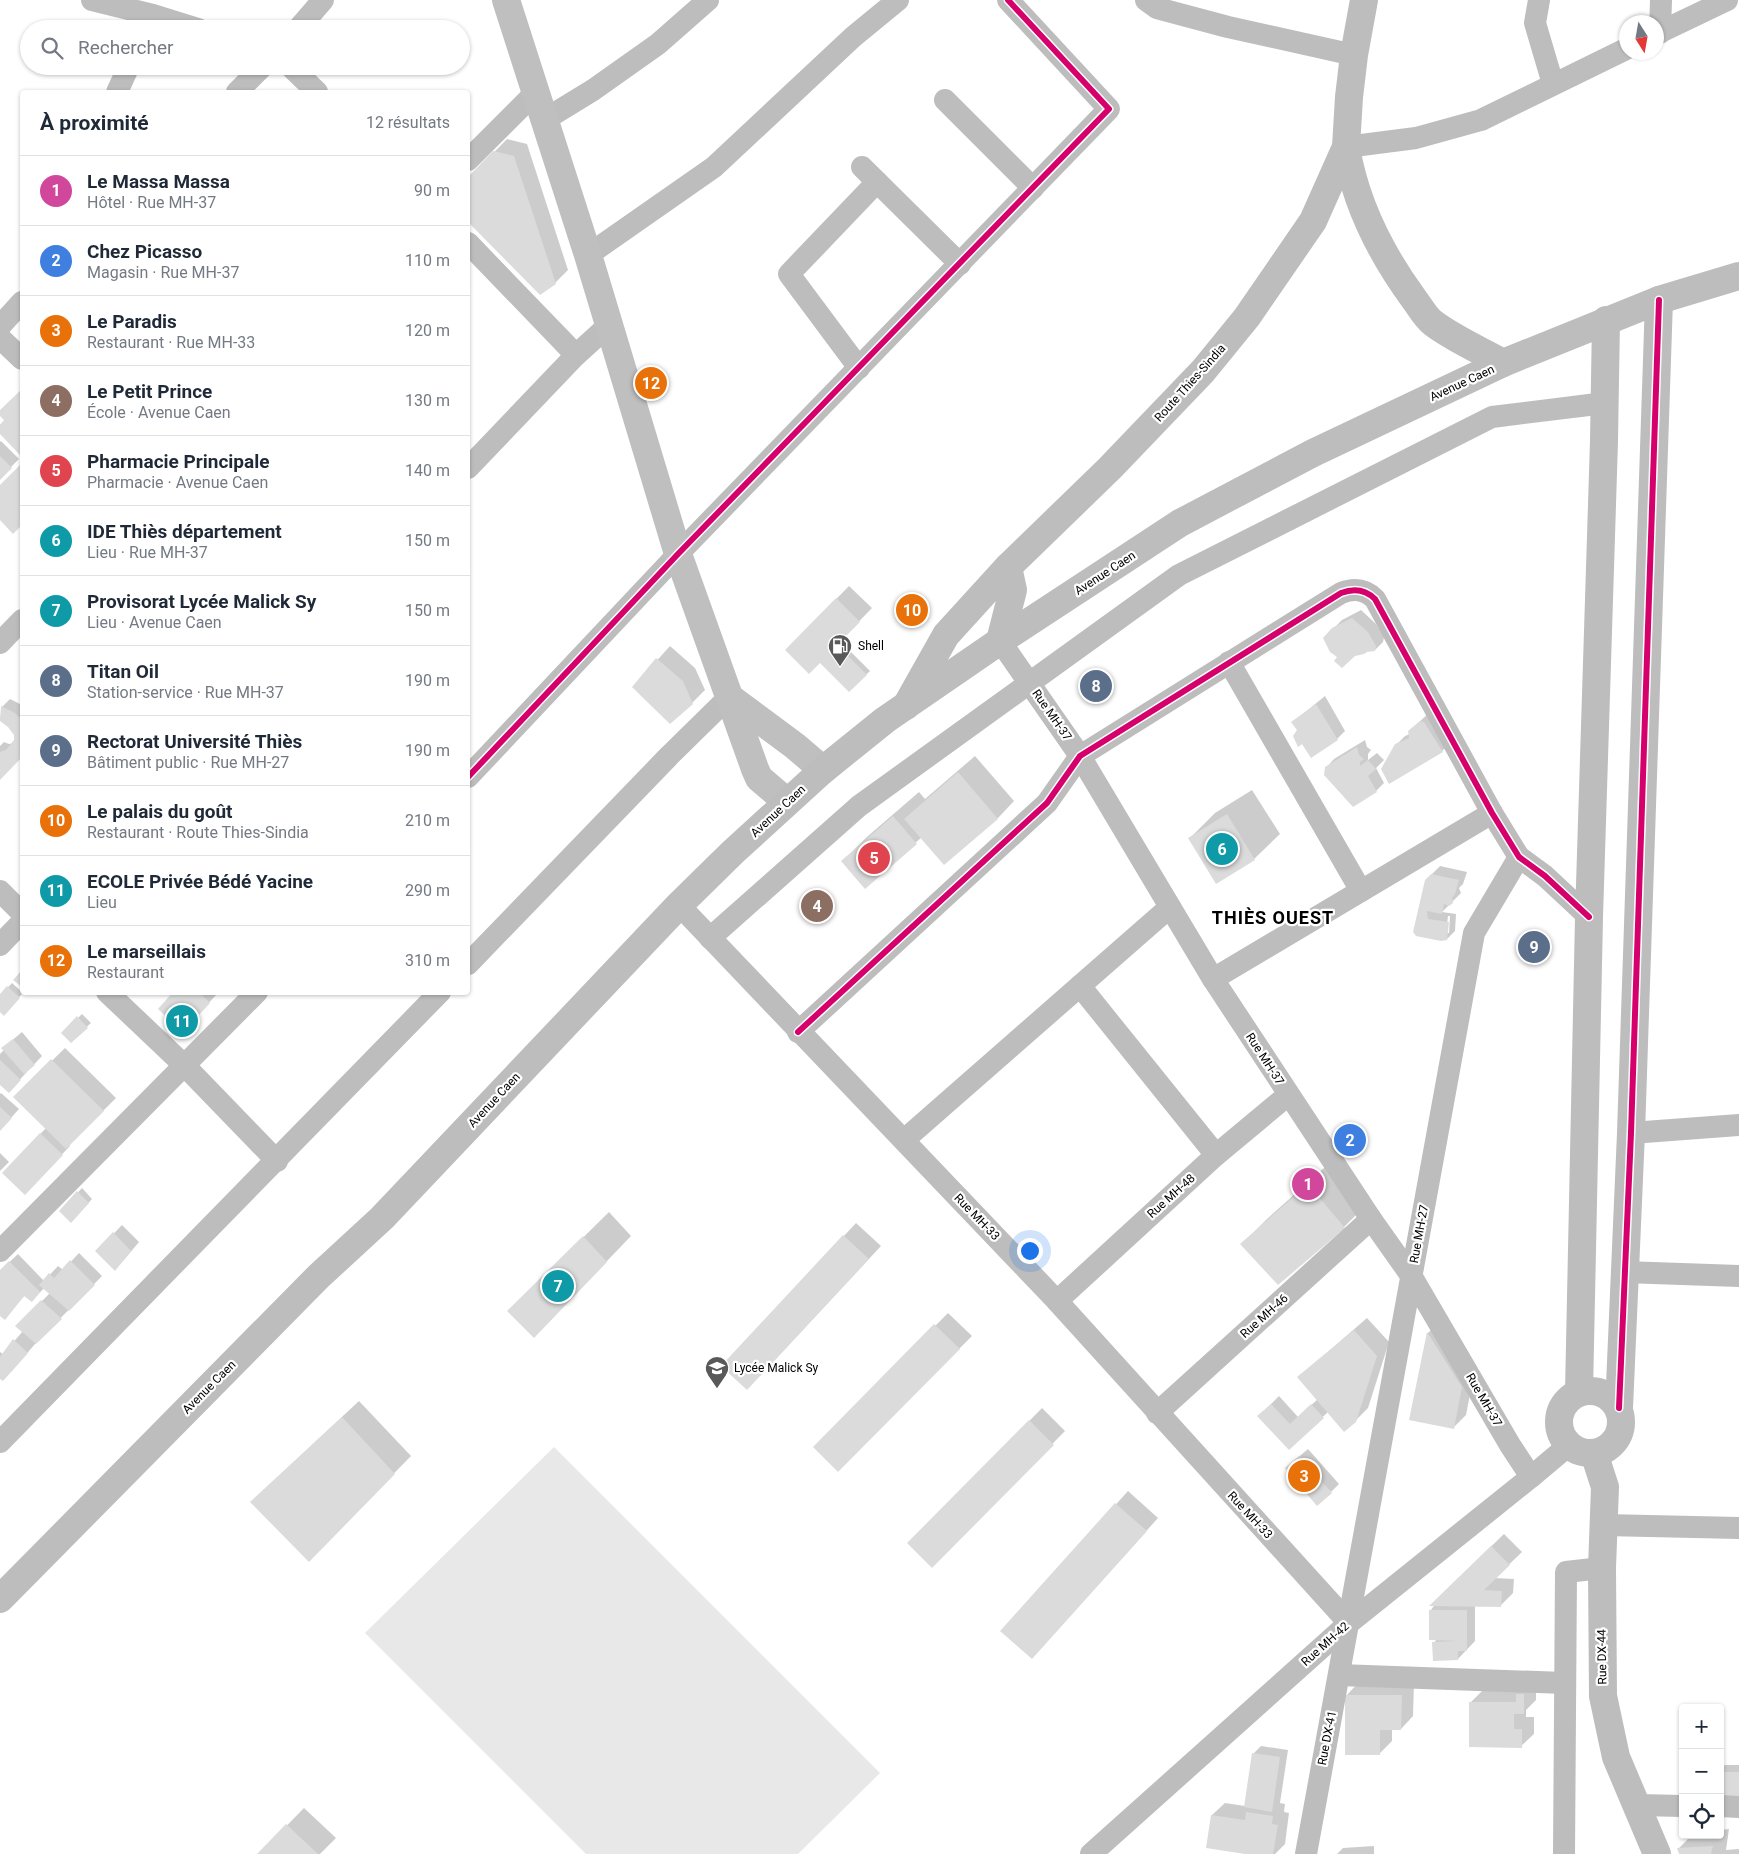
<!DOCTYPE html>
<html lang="fr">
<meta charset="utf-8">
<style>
:root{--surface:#fff;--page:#f6f6f7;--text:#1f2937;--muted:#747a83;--line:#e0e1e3;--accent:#d93025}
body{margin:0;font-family:Roboto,sans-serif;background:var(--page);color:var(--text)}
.controls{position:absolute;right:15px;bottom:15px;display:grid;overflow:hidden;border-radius:5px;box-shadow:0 1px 4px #0004}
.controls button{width:45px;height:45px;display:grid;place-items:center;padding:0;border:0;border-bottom:1px solid var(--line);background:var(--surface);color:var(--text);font:25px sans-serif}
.compass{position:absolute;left:1619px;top:15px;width:45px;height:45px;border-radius:50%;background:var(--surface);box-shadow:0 1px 4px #0004;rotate:169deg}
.you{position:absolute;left:1029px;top:1250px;width:18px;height:18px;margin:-12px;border:4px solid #fff;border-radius:50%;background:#1a73e8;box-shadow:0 0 0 8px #1a73e833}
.badge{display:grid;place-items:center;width:32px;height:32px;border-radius:50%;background:var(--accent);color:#fff;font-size:16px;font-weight:700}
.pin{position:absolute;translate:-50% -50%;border:2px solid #fff;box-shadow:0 1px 5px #0006}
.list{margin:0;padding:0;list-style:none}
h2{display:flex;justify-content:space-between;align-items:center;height:65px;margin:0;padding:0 20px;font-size:21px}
h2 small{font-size:16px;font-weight:400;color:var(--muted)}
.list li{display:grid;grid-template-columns:32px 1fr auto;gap:15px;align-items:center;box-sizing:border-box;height:70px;padding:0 20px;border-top:1px solid var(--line)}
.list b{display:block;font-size:19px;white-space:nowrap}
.list p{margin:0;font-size:16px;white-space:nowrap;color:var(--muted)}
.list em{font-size:16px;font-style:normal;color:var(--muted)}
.icon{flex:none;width:28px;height:28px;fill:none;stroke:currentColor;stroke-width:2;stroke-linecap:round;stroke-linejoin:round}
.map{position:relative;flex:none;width:1739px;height:1854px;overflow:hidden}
.search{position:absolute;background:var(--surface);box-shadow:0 1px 4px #0004;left:20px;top:20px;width:450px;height:55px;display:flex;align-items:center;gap:12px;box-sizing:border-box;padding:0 18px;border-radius:28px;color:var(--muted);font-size:19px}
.panel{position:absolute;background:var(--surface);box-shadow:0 1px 4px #0004;left:20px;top:90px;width:450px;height:905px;border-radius:5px}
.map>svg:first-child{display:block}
.green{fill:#e8e8e8}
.shadow{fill:#0003;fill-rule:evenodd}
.building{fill:#dbdbdb}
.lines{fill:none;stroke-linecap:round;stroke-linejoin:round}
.minor{stroke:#bdbdbd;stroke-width:22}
.tertiary{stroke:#bdbdbd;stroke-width:28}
.secondary{stroke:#bfbfbf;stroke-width:28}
.primary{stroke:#bdbdbd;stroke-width:28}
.trunk{stroke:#bdbdbd;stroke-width:28}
.cycleway-casing{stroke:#fff;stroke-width:9}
.cycleway{stroke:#d6006c;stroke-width:6}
.labels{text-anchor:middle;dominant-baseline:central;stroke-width:4.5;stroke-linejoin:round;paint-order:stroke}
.street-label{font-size:12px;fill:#000;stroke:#fff}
.poi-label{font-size:12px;fill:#000;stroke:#fff;text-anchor:start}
.district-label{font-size:18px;font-weight:bold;letter-spacing:1px;fill:#000;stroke:#fff}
</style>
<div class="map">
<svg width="1739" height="1854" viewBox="0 0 1739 1854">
<rect width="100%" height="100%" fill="#fff"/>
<polygon class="green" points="554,1447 880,1773 798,1854 586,1854 365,1633"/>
<g class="shadow">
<polygon points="507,139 527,144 568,270 555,283 540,293 468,220 468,179"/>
<polygon points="22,390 22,453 21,455 0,432 0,425 6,420 0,415 0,412"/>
<polygon points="1,441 19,459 0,478 0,442"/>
<polygon points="22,464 22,524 13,532 0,519 0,486"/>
<polygon points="849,586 872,608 840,641 870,671 849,691 820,661 786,650"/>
<polygon points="1361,610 1376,624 1384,637 1383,642 1375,650 1338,656 1324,638 1342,620"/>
<polygon points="670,646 695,668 705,690 692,703 633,687"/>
<polygon points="1325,696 1345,731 1337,739 1299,730 1293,722"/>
<polygon points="10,699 22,705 22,756 0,778 0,746 4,742 9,744 14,743 15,735 9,726 0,720 2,707"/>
<polygon points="1429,713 1451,743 1442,751 1396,745 1405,736 1410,734 1418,723"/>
<polygon points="1365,740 1367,747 1371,750 1368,754 1368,760 1377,753 1384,760 1376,768 1384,783 1376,791 1326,768 1334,759"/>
<polygon points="975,756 1014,801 998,818 944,864 922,837 865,887 843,861 868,836 919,792 925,799"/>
<polygon points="1252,790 1280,834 1254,859 1190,838 1215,813"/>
<path d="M1440,866L1467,872L1463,884L1459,888L1461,893L1442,912L1456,914L1455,931L1447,939L1417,935L1426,880ZM1448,916H1450L1449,933H1446Z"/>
<polygon points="12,983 23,993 4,1014 1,1011 0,1013 0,996"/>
<polygon points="175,992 216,992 217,994 191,1022"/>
<polygon points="82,1014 91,1023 71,1041 63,1033"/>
<polygon points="22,1032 42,1056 9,1091 0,1083 0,1054 4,1050 3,1048"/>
<polygon points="65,1048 116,1098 69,1145 70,1146 25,1193 3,1173 46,1128 15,1097"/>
<polygon points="1,1093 19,1109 0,1130 0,1094"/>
<polygon points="0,1153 9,1162 0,1171"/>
<polygon points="1334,1159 1369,1202 1344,1227 1242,1244 1267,1219"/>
<polygon points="82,1188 92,1199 71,1222 61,1211"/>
<polygon points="609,1212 631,1236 559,1311 534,1286"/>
<polygon points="856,1223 881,1246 760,1376 723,1366"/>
<polygon points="122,1225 139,1242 123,1261 97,1251"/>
<polygon points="79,1253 102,1276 35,1344 11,1372 0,1377 0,1352 3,1354 23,1331 17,1326 50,1293 44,1288 32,1301 25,1295 5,1318 0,1314 0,1271 18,1254 44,1281 58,1266 63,1270"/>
<polygon points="948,1313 972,1336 838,1470 815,1447"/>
<polygon points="1367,1318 1389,1342 1368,1408 1355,1421 1328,1412 1289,1448 1267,1408 1279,1396 1298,1417 1318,1399 1299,1377"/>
<polygon points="1440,1321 1474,1374 1466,1415 1453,1428 1410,1419 1428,1333"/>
<polygon points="359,1401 411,1456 309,1560 268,1486"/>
<polygon points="1042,1408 1065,1431 932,1566 909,1543"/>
<polygon points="1308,1449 1339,1484 1331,1492 1295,1460"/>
<polygon points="1128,1491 1158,1518 1032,1658 1002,1631"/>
<polygon points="1504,1534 1522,1552 1495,1578 1514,1579 1513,1593 1500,1606 1475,1605 1475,1641 1458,1659 1434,1643 1437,1639 1431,1610 1443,1593"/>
<polygon points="1359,1682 1414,1683 1413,1716 1401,1729 1392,1729 1392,1741 1379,1754 1347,1695"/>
<polygon points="1536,1682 1536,1700 1526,1710 1526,1717 1534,1717 1534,1734 1521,1746 1471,1702 1483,1690"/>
<polygon points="1261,1746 1288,1750 1280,1803 1285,1804 1284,1812 1289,1813 1285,1844 1275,1854 1253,1854 1207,1847 1212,1815 1225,1803 1245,1806 1253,1754"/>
<polygon points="1725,1765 1739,1765 1739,1795 1720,1795 1720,1770"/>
<polygon points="304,1808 336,1838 320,1854 259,1854"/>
<polygon points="1729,1829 1726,1850 1739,1849 1739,1854 1681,1854 1678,1849 1692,1835 1720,1835 1720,1830"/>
<polygon points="1374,1846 1374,1854 1337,1854 1343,1848"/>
</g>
<g class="building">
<polygon points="493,151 514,156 556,284 540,295 468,222 468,177"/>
<polygon points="22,389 22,455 21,456 0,434 0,425 4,420 0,416 0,410"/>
<polygon points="0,456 12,468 0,480"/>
<polygon points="22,463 22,525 13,534 0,520 0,485"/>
<polygon points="836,598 860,622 837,645 867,675 849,692 820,663 809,674 785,650"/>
<polygon points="1352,618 1368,632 1376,646 1375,651 1367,652 1364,654 1355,656 1342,668 1334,661 1337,657 1330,652 1323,638 1332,628"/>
<polygon points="656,658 683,681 693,704 670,724 632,687"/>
<polygon points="1316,704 1338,740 1311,758 1302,744 1298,747 1293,736 1297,730 1291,722"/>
<polygon points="1,706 15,713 22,720 22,757 0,780 0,752 6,750 14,740 14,735 8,727 0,721"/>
<polygon points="1420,721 1424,722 1443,752 1389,784 1381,769 1395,744 1409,738 1408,731"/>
<polygon points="1357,747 1359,755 1364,759 1360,762 1360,766 1368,760 1376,769 1368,776 1377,792 1353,807 1324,775 1325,767"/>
<polygon points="958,772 998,819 944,865 904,819"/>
<polygon points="1227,814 1255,860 1216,884 1188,838"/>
<polygon points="893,816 917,844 865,889 841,861"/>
<polygon points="1431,874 1459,880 1455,894 1452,898 1453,903 1449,906 1444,904 1442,914 1427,911 1428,919 1449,922 1447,940 1441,941 1416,936 1413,932 1425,880"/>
<polygon points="22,970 22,987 13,980"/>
<polygon points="7,986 20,998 4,1016 0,1012 0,994"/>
<polygon points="173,992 199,992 210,1003 183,1032 158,1009"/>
<polygon points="77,1016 88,1028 71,1043 61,1033"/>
<polygon points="13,1039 35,1065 24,1074 1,1048"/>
<polygon points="51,1059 104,1111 66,1149 13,1097"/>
<polygon points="0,1060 21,1080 9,1093 0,1085"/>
<polygon points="0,1107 12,1118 0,1131"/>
<polygon points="40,1133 63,1155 25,1195 2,1173"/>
<polygon points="1308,1184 1345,1228 1278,1285 1240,1244"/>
<polygon points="77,1191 89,1203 71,1223 59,1211"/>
<polygon points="113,1232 131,1251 115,1271 95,1251"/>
<polygon points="843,1235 869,1259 747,1390 721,1366"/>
<polygon points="583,1236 607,1262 534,1338 507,1311"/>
<polygon points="70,1260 95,1285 69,1311 39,1285 49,1273 54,1278"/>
<polygon points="9,1261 40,1292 32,1302 24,1296 5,1320 0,1316 0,1270"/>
<polygon points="41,1300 62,1319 36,1344 15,1326"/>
<polygon points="934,1324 960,1349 838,1472 813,1447"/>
<polygon points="1354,1330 1377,1356 1356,1422 1344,1432 1297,1377"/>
<polygon points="1427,1332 1462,1387 1454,1429 1409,1420"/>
<polygon points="13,1339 28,1353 3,1381 0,1379 0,1357"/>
<polygon points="1271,1404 1290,1424 1311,1404 1324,1418 1289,1450 1257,1416"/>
<polygon points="342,1417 395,1474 309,1562 250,1502"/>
<polygon points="1029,1420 1054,1445 932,1568 907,1543"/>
<polygon points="1299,1456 1332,1493 1317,1506 1285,1468"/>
<polygon points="1115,1503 1147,1531 1032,1659 1000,1631"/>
<polygon points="1491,1546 1510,1565 1484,1590 1502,1591 1501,1607 1429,1606"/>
<polygon points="1429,1610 1467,1610 1467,1651 1458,1651 1458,1660 1433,1661 1432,1642 1459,1641 1429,1640"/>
<polygon points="1516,1694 1524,1694 1524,1714 1514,1714 1514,1729 1522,1729 1522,1748 1469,1747 1469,1702 1516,1702"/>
<polygon points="1345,1695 1402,1695 1401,1730 1380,1730 1380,1755 1345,1755"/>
<polygon points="1252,1753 1280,1757 1272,1812 1244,1807"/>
<rect x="1720" y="1772" width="19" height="25"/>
<polygon points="1246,1812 1273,1816 1272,1824 1278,1825 1273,1854 1245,1854 1206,1848 1211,1815 1245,1820"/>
<polygon points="286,1824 318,1854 257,1854"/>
<polygon points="1713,1846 1711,1854 1679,1854 1677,1848"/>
</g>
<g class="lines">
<g class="minor">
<polyline points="92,0 153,15 198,29"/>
<polyline points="1146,0 1157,8 1228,27 1354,55"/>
<polyline points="1539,0 1535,23 1553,84"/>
<polyline points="298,29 323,0"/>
<polyline points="1660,33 1661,0"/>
<polyline points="1656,34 1727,0"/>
<polyline points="290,66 317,92"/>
<polyline points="117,92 129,66"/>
<polyline points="237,92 263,66"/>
<polyline points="945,100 1033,188"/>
<polyline points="544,120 593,90 658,44 708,0"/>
<polyline points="1346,147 1416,138 1481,120 1626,49"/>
<polyline points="468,160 536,92"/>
<polyline points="862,167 960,264"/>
<polyline points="468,243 576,355"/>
<polyline points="588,255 714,167 853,37 898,0"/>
<polyline points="0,326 22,302"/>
<polyline points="0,338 22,359"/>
<polyline points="859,368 789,274 877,182"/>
<polyline points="468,468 576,355 609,325"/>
<polyline points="1000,641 1080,756 1213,979 1371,1219 1412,1277 1510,1445 1531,1477"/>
<polyline points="0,643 22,620"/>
<polyline points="1229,662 1361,891"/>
<polyline points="468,777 678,554 1109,109 1008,0"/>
<polyline points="0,891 22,913"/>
<polyline points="679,905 1057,1301 1349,1623"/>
<polyline points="710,938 859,806 1179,575 1492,417 1605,403"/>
<polyline points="0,945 22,922"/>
<polyline points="468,964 669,756 729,697"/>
<polyline points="1213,979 1492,813"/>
<polyline points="1080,986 1216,1155"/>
<polyline points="107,992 185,1066 277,1161"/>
<path d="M798,1032L1047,803L1080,756L1341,593C1354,588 1365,589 1375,599L1492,813L1519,857L1545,876L1589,917"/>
<polyline points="1631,1133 1739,1125"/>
<polyline points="904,1140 1170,907"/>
<polyline points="0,1251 257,992"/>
<polyline points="1624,1272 1739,1276"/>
<polyline points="1057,1301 1216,1155 1288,1095"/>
<polyline points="1157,1413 1371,1219"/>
<polyline points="0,1442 440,992"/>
<polyline points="1604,1525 1739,1528"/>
<polyline points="1339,1675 1564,1683"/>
<polyline points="1637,1805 1683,1806"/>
<polyline points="1720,1806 1739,1807"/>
<polyline points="1091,1854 1349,1623 1531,1477 1569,1445"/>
<polyline points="1306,1854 1474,933 1519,857"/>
<polyline points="1564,1854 1566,1572 1602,1568"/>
</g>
<g class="tertiary">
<circle cx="1590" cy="1422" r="31"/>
<polyline points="1579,1392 1589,917 1604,441 1606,320"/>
<polyline points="1619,1408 1631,1133 1659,300"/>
<polyline points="1594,1453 1605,1487 1602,1568 1603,1696 1616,1757 1657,1854"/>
</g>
<g class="secondary">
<polyline points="506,0 588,255 678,554 755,769 759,778 787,802"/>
<polyline points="729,697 795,746 823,770"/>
</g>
<g class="primary">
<path d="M1346,147C1355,203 1381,254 1414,299C1420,307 1426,318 1433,323C1454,339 1480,350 1503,363"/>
<polyline points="906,706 946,635 1008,567 1110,468 1203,371 1247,317 1313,221 1346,147 1349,97 1354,55 1364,0"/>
</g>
<g class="trunk">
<polyline points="1000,641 1013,590 1008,567"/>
<polyline points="0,1599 319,1276 382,1218 679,905 733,852 823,770 885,720 1000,641 1180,523 1313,453 1503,363 1659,300 1739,276"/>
</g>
<g class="cycleway-casing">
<g id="cycleway">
<polyline points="468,777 678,554 1109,109 1008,0"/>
<path d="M798,1032L1047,803L1080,756L1341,593C1354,588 1365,589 1375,599L1492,813L1519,857L1545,876L1589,917"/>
<polyline points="1619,1408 1631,1133 1659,300"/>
</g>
</g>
<use href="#cycleway" class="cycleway"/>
</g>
<defs>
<g id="fuel-pin" transform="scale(1.25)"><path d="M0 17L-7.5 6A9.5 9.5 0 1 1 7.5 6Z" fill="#595959" stroke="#fff"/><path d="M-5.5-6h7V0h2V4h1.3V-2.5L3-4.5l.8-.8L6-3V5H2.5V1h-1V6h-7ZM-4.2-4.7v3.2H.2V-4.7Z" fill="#fff"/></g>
<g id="school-pin" transform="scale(1.25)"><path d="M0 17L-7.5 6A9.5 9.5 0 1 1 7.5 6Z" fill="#595959" stroke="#fff"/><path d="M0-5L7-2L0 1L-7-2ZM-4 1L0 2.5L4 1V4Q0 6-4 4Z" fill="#fff"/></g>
</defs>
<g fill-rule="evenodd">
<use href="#fuel-pin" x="840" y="646"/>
<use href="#school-pin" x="717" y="1368"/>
</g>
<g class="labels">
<g class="street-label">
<text transform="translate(1190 383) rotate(-48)">Route Thies-Sindia</text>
<text transform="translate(1462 383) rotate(-25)">Avenue Caen</text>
<text transform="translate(1105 573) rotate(-33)">Avenue Caen</text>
<text transform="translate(1052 715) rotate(55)">Rue MH-37</text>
<text transform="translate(778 811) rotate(-43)">Avenue Caen</text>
<text transform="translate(1265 1059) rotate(57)">Rue MH-37</text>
<text transform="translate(494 1100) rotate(-47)">Avenue Caen</text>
<text transform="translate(1171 1196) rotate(-42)">Rue MH-48</text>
<text transform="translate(977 1217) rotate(46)">Rue MH-33</text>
<text transform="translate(1419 1234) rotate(-80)">Rue MH-27</text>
<text transform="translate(1264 1316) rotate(-42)">Rue MH-46</text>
<text transform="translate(209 1387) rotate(-45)">Avenue Caen</text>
<text transform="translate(1484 1400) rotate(60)">Rue MH-37</text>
<text transform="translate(1250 1515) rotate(47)">Rue MH-33</text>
<text transform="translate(1325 1644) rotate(-42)">Rue MH-42</text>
<text transform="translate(1602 1657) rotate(-91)">Rue DX-44</text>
<text transform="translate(1327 1738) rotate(-79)">Rue DX-41</text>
</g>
<g class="poi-label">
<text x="858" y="646">Shell</text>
<text x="734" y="1368">Lycée Malick Sy</text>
</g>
<g class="district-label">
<text x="1273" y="917">THIÈS OUEST</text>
</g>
</g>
</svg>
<div class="controls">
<button>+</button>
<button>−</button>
<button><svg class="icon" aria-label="locate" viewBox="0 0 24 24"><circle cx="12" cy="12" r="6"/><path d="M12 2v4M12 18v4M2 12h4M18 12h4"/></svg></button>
</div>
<svg class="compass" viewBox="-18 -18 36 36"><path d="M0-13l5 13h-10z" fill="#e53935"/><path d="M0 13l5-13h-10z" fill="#747a83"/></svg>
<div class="you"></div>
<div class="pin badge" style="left:1308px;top:1184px;background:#d1479c">1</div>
<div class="pin badge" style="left:1350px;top:1140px;background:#3f7fe0">2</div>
<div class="pin badge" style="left:1304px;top:1476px;background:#e8710a">3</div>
<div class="pin badge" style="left:817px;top:906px;background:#8d6e63">4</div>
<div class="pin badge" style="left:874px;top:858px;background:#e0444e">5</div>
<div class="pin badge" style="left:1222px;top:849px;background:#0f9aa8">6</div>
<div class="pin badge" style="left:558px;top:1286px;background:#0f9aa8">7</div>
<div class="pin badge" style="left:1096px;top:686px;background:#5c6f8a">8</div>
<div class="pin badge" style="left:1534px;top:947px;background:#5c6f8a">9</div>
<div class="pin badge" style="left:912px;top:610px;background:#e8710a">10</div>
<div class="pin badge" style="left:182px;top:1021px;background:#0f9aa8">11</div>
<div class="pin badge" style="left:651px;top:383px;background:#e8710a">12</div>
<div class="search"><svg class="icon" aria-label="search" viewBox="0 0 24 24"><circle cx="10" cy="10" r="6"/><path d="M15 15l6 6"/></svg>Rechercher</div>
<section class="panel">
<h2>À proximité<small>12 résultats</small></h2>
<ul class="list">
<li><span class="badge" style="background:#d1479c">1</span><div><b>Le Massa Massa</b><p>Hôtel · Rue MH-37</p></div><em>90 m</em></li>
<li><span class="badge" style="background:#3f7fe0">2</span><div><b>Chez Picasso</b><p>Magasin · Rue MH-37</p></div><em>110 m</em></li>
<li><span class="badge" style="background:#e8710a">3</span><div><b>Le Paradis</b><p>Restaurant · Rue MH-33</p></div><em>120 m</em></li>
<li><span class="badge" style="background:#8d6e63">4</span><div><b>Le Petit Prince</b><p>École · Avenue Caen</p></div><em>130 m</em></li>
<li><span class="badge" style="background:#e0444e">5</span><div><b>Pharmacie Principale</b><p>Pharmacie · Avenue Caen</p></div><em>140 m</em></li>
<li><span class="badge" style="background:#0f9aa8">6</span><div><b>IDE Thiès département</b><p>Lieu · Rue MH-37</p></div><em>150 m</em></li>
<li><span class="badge" style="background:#0f9aa8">7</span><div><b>Provisorat Lycée Malick Sy</b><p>Lieu · Avenue Caen</p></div><em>150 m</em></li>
<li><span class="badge" style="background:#5c6f8a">8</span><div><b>Titan Oil</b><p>Station-service · Rue MH-37</p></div><em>190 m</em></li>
<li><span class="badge" style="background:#5c6f8a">9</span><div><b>Rectorat Université Thiès</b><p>Bâtiment public · Rue MH-27</p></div><em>190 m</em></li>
<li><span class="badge" style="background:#e8710a">10</span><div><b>Le palais du goût</b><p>Restaurant · Route Thies-Sindia</p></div><em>210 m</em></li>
<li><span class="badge" style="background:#0f9aa8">11</span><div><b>ECOLE Privée Bédé Yacine</b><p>Lieu</p></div><em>290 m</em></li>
<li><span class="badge" style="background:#e8710a">12</span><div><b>Le marseillais</b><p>Restaurant</p></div><em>310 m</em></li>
</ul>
</section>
</div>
